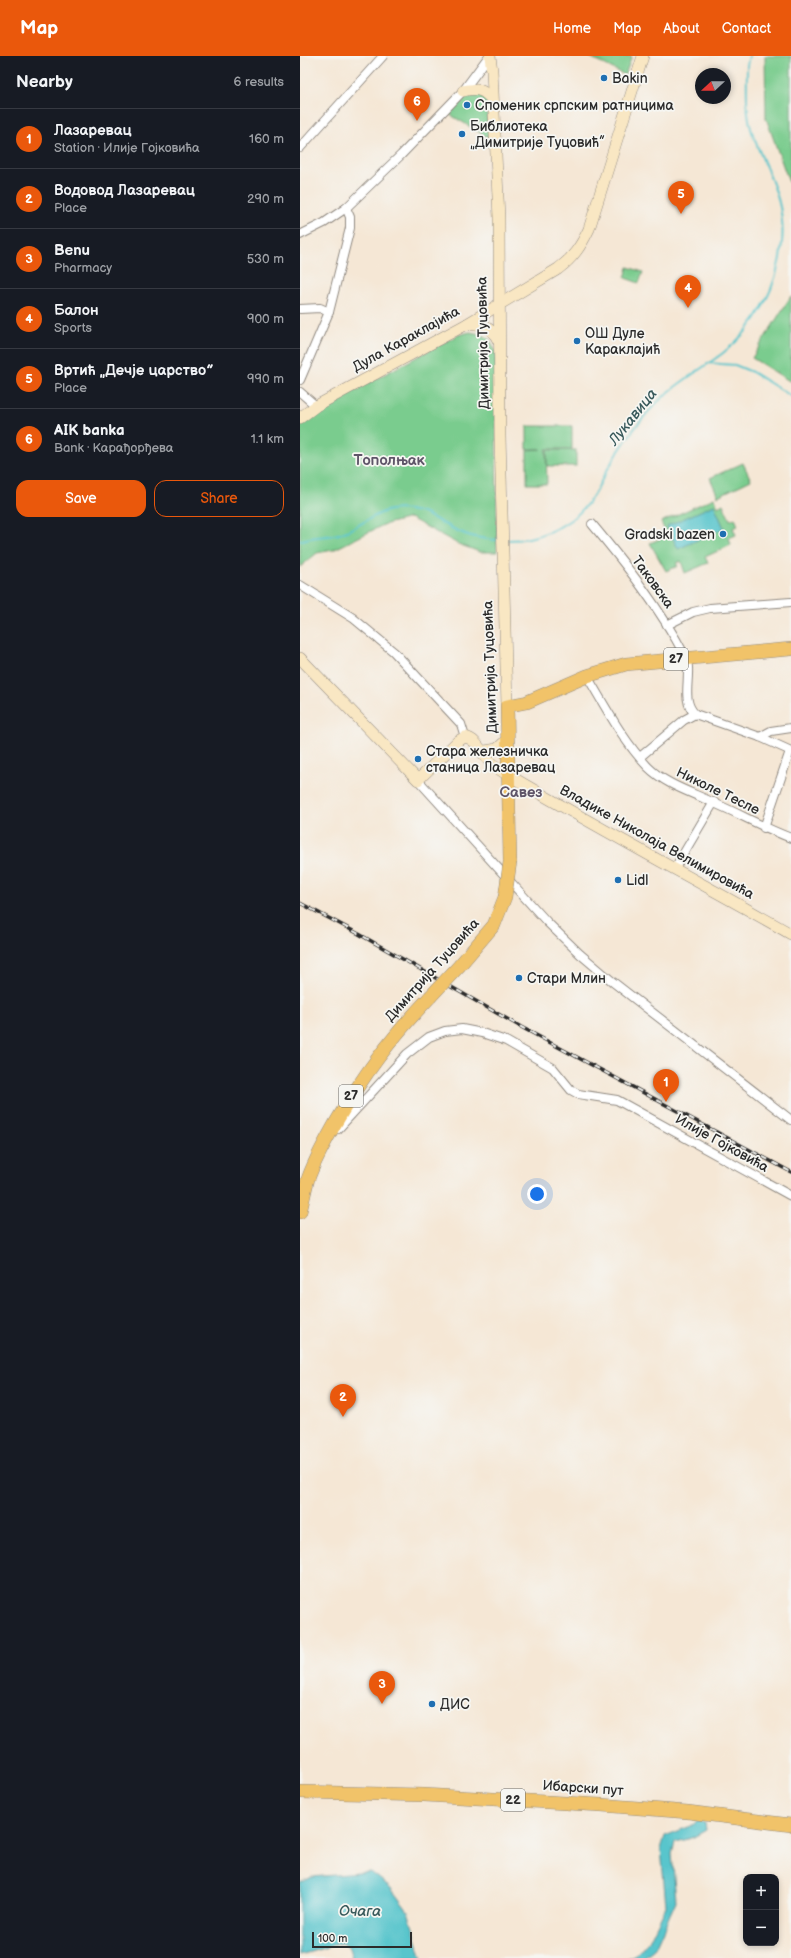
<!DOCTYPE html>
<meta charset="utf-8">
<style>
:root{--surface:#171b24;--page:#242831;--text:#f1f3f6;--muted:#9ea1a6;--line:#363941;--accent:#ea580c}
body{margin:0;font-family:"Balsamiq Sans",sans-serif;background:var(--page);color:var(--text)}
.controls{position:absolute;right:12px;bottom:12px;display:grid;overflow:hidden;border-radius:8px;box-shadow:0 2px 6px #0003}
.controls button{width:36px;height:36px;display:grid;place-items:center;padding:0;border:0;border-bottom:1px solid var(--line);background:var(--surface);color:var(--text);font:20px sans-serif}
.compass{position:absolute;left:395px;top:12px;width:36px;height:36px;border-radius:50%;background:var(--surface);box-shadow:0 2px 6px #0003;rotate:248deg}
.scale{position:absolute;left:12px;bottom:10px;width:100px;box-sizing:border-box;padding-left:4px;border:2px solid #2b2b2b;border-top:0;font-size:11px;line-height:14px;white-space:nowrap;color:#2b2b2b;-webkit-text-stroke:3px #f6f6f2;paint-order:stroke}
.you{position:absolute;left:237px;top:1138px;width:14px;height:14px;margin:-10px;border:3px solid #fff;border-radius:50%;background:#1a73e8;box-shadow:0 0 0 6px #1a73e833}
.badge{display:grid;place-items:center;width:26px;height:26px;border-radius:50%;background:var(--accent);color:#fff;font-size:13px;font-weight:700}
.pin{position:absolute;translate:-50% -33px;filter:drop-shadow(0 1px 2px #0008)}
.pin::after{content:'';position:absolute;top:21px;width:14px;height:12px;background:inherit;clip-path:polygon(0 0,100% 0,50% 100%)}
.list{margin:0;padding:0;list-style:none}
h2{display:flex;justify-content:space-between;align-items:center;height:52px;margin:0;padding:0 16px;font-size:17px}
h2 small{font-size:13px;font-weight:400;color:var(--muted)}
.list li{display:grid;grid-template-columns:26px 1fr auto;gap:12px;align-items:center;box-sizing:border-box;height:60px;padding:0 16px;border-top:1px solid var(--line)}
.list b{display:block;font-size:15px;white-space:nowrap}
.list p{margin:0;font-size:13px;white-space:nowrap;color:var(--muted)}
.list em{font-size:13px;font-style:normal;color:var(--muted)}
.actions{display:flex;gap:8px;padding:12px 16px}
.actions a{flex:1;padding:9px 0;border:1px solid var(--accent);border-radius:12px;text-align:center;font-size:14px;color:var(--accent)}
.actions .main{background:var(--accent);color:#fff}
.map{position:relative;flex:none;width:491px;height:1902px;overflow:hidden}
header{display:flex;align-items:center;gap:24px;box-sizing:border-box;height:56px;padding:0 20px;background:var(--accent);color:#fff}
header strong{font-size:19px}
nav{display:flex;gap:22px;margin-inline-start:auto;font-size:14px}
main{display:flex}
aside{flex:1;background:var(--surface)}
.map>svg:first-child{display:block}
.green{fill:#7acc8e;stroke:#527c5c}
.water{fill:#58c5cc;stroke:#42787c}
.lines{fill:none;stroke-linecap:round;stroke-linejoin:round}
.stream{stroke:#58c5cc;stroke-width:2}
.street-casing{stroke:#908980;stroke-width:10}
.secondary-casing{stroke:#908980;stroke-width:12}
.primary-casing{stroke:#908980;stroke-width:14}
.street{stroke:#fff;stroke-width:8}
.secondary{stroke:#f9e7c3;stroke-width:11}
.primary{stroke:#f1c369;stroke-width:13}
.rail-casing{stroke:#2b2b2b;stroke-width:3.5}
.rail{stroke:#f6f6f2;stroke-width:2;stroke-dasharray:6;stroke-linecap:butt}
.primary-bridge-casing{stroke:#908980;stroke-width:14;stroke-linecap:butt}
.primary-bridge{stroke:#f1c369;stroke-width:13}
.poi-dot{fill:#1f6fb2;stroke:#f6f6f2;stroke-width:1.5}
.labels{text-anchor:middle;dominant-baseline:central;stroke-width:3.5;stroke-linejoin:round;paint-order:stroke}
.shield{fill:#f6f6f2;stroke:#686867;stroke-width:1}
.shield-label{font-size:13px;font-weight:bold;fill:#2b2b2b}
.poi-label{font-size:14px;fill:#2b2b2b;stroke:#f6f6f2;text-anchor:start}
.street-label{font-size:14px;fill:#2b2b2b;stroke:#f6f6f2}
.water-label{font-size:15px;font-style:italic;fill:#38595b;stroke:#f6f6f2}
.neighbourhood-label{font-size:15px;font-weight:bold;fill:#5f5569;stroke:#f6f6f2}
</style>
<header>
<strong>Map</strong>
<nav><a>Home</a><a>Map</a><a>About</a><a>Contact</a></nav>
</header>
<main>
<aside>
<h2>Nearby<small>6 results</small></h2>
<ul class="list">
<li><span class="badge">1</span><div><b>Лазаревац</b><p>Station · Илије Гојковића</p></div><em>160 m</em></li>
<li><span class="badge">2</span><div><b>Водовод Лазаревац</b><p>Place</p></div><em>290 m</em></li>
<li><span class="badge">3</span><div><b>Benu</b><p>Pharmacy</p></div><em>530 m</em></li>
<li><span class="badge">4</span><div><b>Балон</b><p>Sports</p></div><em>900 m</em></li>
<li><span class="badge">5</span><div><b>Вртић „Дечје царство”</b><p>Place</p></div><em>990 m</em></li>
<li><span class="badge">6</span><div><b>AIK banka</b><p>Bank · Карађорђева</p></div><em>1.1 km</em></li>
</ul>
<div class="actions"><a class="main">Save</a><a>Share</a></div>
</aside>
<div class="map">
<svg width="491" height="1902" viewBox="0 0 491 1902">
<rect width="100%" height="100%" fill="#f6f6f2"/>
<filter id="ink" filterUnits="userSpaceOnUse"><feTurbulence type="fractalNoise" baseFrequency=".025" numOctaves="2"/><feDisplacementMap in="SourceGraphic" scale="8" xChannelSelector="R" yChannelSelector="G"/><feConvolveMatrix kernelMatrix="1 2 1 2 8 2 1 2 1" color-interpolation-filters="sRGB"/></filter>
<filter id="wash" filterUnits="userSpaceOnUse"><feTurbulence type="fractalNoise" baseFrequency=".012" numOctaves="4" result="noise"/><feDisplacementMap in="SourceGraphic" scale="16" xChannelSelector="R" yChannelSelector="G"/><feGaussianBlur stdDeviation="0.9" result="paint"/><feColorMatrix in="noise" values="0 0 0 0 0 0 0 0 0 0 0 0 0 0 0 0 0 1.4 0 .05"/><feComposite in="paint" operator="in"/></filter>
<g filter="url(#wash)">
<rect width="100%" height="100%" fill="#f5e7d5"/>
<g class="green">
<polygon points="288,0 332,0 325,19"/>
<polygon points="465,0 491,0 491,132 466,62"/>
<polygon points="180,37 187,46 189,82 149,58 166,39"/>
<polygon points="328,211 343,216 339,227 325,222"/>
<polygon points="491,240 491,326 452,302"/>
<path d="M170,276C187,279 190,281 196,297L197,496H180L158,488L110,462L83,469L33,494L17,497L0,511V368L10,358L158,279Z"/>
<polygon points="227,370 272,370 272,393 246,393 247,428 227,428 227,394 241,393 227,393"/>
<rect x="247" y="394" width="29" height="16"/>
<polygon points="443,407 451,424 418,440 410,422"/>
<polygon points="414,442 418,451 423,448 430,464 435,462 438,470 433,472 436,479 429,482 431,489 405,501 408,507 385,517 381,505 376,507 378,510 366,515 350,487 362,482 360,477 365,475 361,466"/>
</g>
<g class="water">
<polygon points="414,449 424,472 378,493 367,470"/>
<polygon points="398,1765 405,1767 406,1774 392,1782 375,1786 372,1798 376,1845 355,1892 343,1902 328,1902 337,1897 349,1885 366,1850 361,1793 365,1780 391,1770"/>
<polygon points="71,1816 90,1831 108,1855 122,1902 52,1902 49,1892 41,1887 0,1899 0,1827 12,1821"/>
</g>
<g class="lines">
<g class="stream">
<polyline points="407,307 435,309 452,316 491,340"/>
<path d="M205,484C234,485 269,472 287,448C295,439 300,427 306,416C318,395 332,374 348,356C372,329 395,318 423,297C457,271 478,231 482,187C486,143 467,118 453,79C445,57 447,32 447,9L449,0"/>
<path d="M0,485C13,479 29,482 42,477C75,464 82,445 122,457C130,459 137,465 144,468C164,479 176,483 199,484"/>
</g>
</g>
</g>
<g filter="url(#ink)">
<g class="lines">
<g class="street-casing">
<g id="street">
<polyline points="0,92 83,0"/>
<polyline points="0,179 24,167 46,152 101,99 163,35 189,0"/>
<polyline points="0,253 20,252 29,256"/>
<polyline points="0,324 29,256 50,172 50,161 46,152"/>
<polyline points="0,336 16,350"/>
<path d="M292,468C327,510 360,552 385,600C394,616 379,643 395,658L384,664L340,701"/>
<polyline points="0,529 53,562 94,596 161,668 165,681"/>
<polyline points="367,569 393,556 410,552 491,546"/>
<path d="M287,620C305,650 323,685 348,711C366,729 391,736 414,747C440,758 464,772 491,782"/>
<polyline points="395,658 460,681 491,695"/>
<polyline points="460,681 471,675 491,672"/>
<polyline points="118,724 247,866 280,898 313,926 491,1064"/>
<polyline points="464,772 490,695"/>
<polyline points="375,812 414,746"/>
<polyline points="38,1073 107,998 129,981 145,975 162,973 182,977 206,985 253,1012 271,1034 278,1038 317,1044 491,1140"/>
</g>
</g>
<g class="secondary-casing">
<g id="secondary">
<polyline points="190,0 192,15 199,162 200,380 207,650"/>
<path d="M163,35C177,32 184,33 193,45"/>
<path d="M167,268C182,267 192,271 199,286"/>
<path d="M0,362L16,350L167,268L258,213C273,202 281,190 289,173L343,0"/>
<path d="M0,602L118,724L158,685L165,681C177,683 182,698 190,706C196,712 203,716 210,720C303,775 398,825 491,878"/>
<polyline points="185,695 197,693 208,683"/>
</g>
</g>
<g class="primary-casing">
<g id="primary">
<polyline points="210,806 207,650 227,646 287,620 326,608 491,593"/>
<polyline points="160,909 194,869 205,841"/>
<path d="M0,1156C3,1145 5,1133 8,1123C15,1103 25,1086 35,1068C63,1019 91,982 130,941"/>
<polyline points="0,1736 124,1739 301,1749 388,1756 491,1769"/>
</g>
</g>
<use href="#street" class="street"/>
<use href="#secondary" class="secondary"/>
<use href="#primary" class="primary"/>
<g class="rail-casing">
<polyline id="rail" points="0,847 59,878 221,971 491,1116"/>
</g>
<use href="#rail" class="rail"/>
<g class="primary-bridge-casing">
<g id="primary-bridge">
<polyline points="205,841 210,806"/>
<polyline points="130,941 160,909"/>
</g>
</g>
<use href="#primary-bridge" class="primary-bridge"/>
</g>
</g>
<g class="poi-dot">
<circle cx="304" cy="22" r="4"/>
<circle cx="167" cy="49" r="4"/>
<circle cx="162" cy="78" r="4"/>
<circle cx="277" cy="285" r="4"/>
<circle cx="423" cy="478" r="4"/>
<circle cx="118" cy="703" r="4"/>
<circle cx="318" cy="824" r="4"/>
<circle cx="219" cy="922" r="4"/>
<circle cx="132" cy="1648" r="4"/>
</g>
<g class="labels">
<g class="shield">
<rect x="364" y="592" width="24" height="22" rx="3"/>
<rect x="39" y="1029" width="24" height="22" rx="3"/>
<rect x="201" y="1733" width="24" height="22" rx="3"/>
</g>
<g class="shield-label">
<text x="376" y="603">27</text>
<text x="51" y="1040">27</text>
<text x="213" y="1744">22</text>
</g>
<g class="poi-label">
<text x="312" y="22">Bakin</text>
<text x="175" y="49">Споменик српским ратницима</text>
<text x="170" y="70">Библиотека<tspan x="170" dy="16">„Димитрије Туцовић”</tspan></text>
<text x="285" y="277">ОШ Дуле<tspan x="285" dy="16">Караклајић</tspan></text>
<text x="415" y="478" text-anchor="end">Gradski bazen</text>
<text x="126" y="695">Стара железничка<tspan x="126" dy="16">станица Лазаревац</tspan></text>
<text x="326" y="824">Lidl</text>
<text x="227" y="922">Стари Млин</text>
<text x="140" y="1648">ДИС</text>
</g>
<g class="street-label">
<text transform="translate(106 283) rotate(-29)">Дула Караклајића</text>
<text transform="translate(183 287) rotate(-91)">Димитрија Туцовића</text>
<text transform="translate(353 526) rotate(54)">Таковска</text>
<text transform="translate(190 611) rotate(-92)">Димитрија Туцовића</text>
<text transform="translate(418 735) rotate(26)">Николе Тесле</text>
<text transform="translate(357 786) rotate(29)">Владике Николаја Велимировића</text>
<text transform="translate(132 914) rotate(-48)">Димитрија Туцовића</text>
<text transform="translate(422 1087) rotate(29)">Илије Гојковића</text>
<text transform="translate(283 1732) rotate(4)">Ибарски пут</text>
</g>
<g class="water-label">
<text transform="translate(333 361) rotate(-51)">Лукавица</text>
<text x="60" y="1855">Очага</text>
</g>
<g class="neighbourhood-label">
<text x="89" y="404">Тополњак</text>
<text x="221" y="736">Савез</text>
</g>
</g>
</svg>
<div class="controls">
<button>+</button>
<button>−</button>
</div>
<svg class="compass" viewBox="-18 -18 36 36"><path d="M0-13l5 13h-10z" fill="#e53935"/><path d="M0 13l5-13h-10z" fill="#9ea1a6"/></svg>
<div class="scale">100 m</div>
<div class="you"></div>
<div class="pin badge" style="left:366px;top:1046px">1</div>
<div class="pin badge" style="left:43px;top:1361px">2</div>
<div class="pin badge" style="left:82px;top:1648px">3</div>
<div class="pin badge" style="left:388px;top:252px">4</div>
<div class="pin badge" style="left:381px;top:158px">5</div>
<div class="pin badge" style="left:117px;top:65px">6</div>
</div>
</main>
